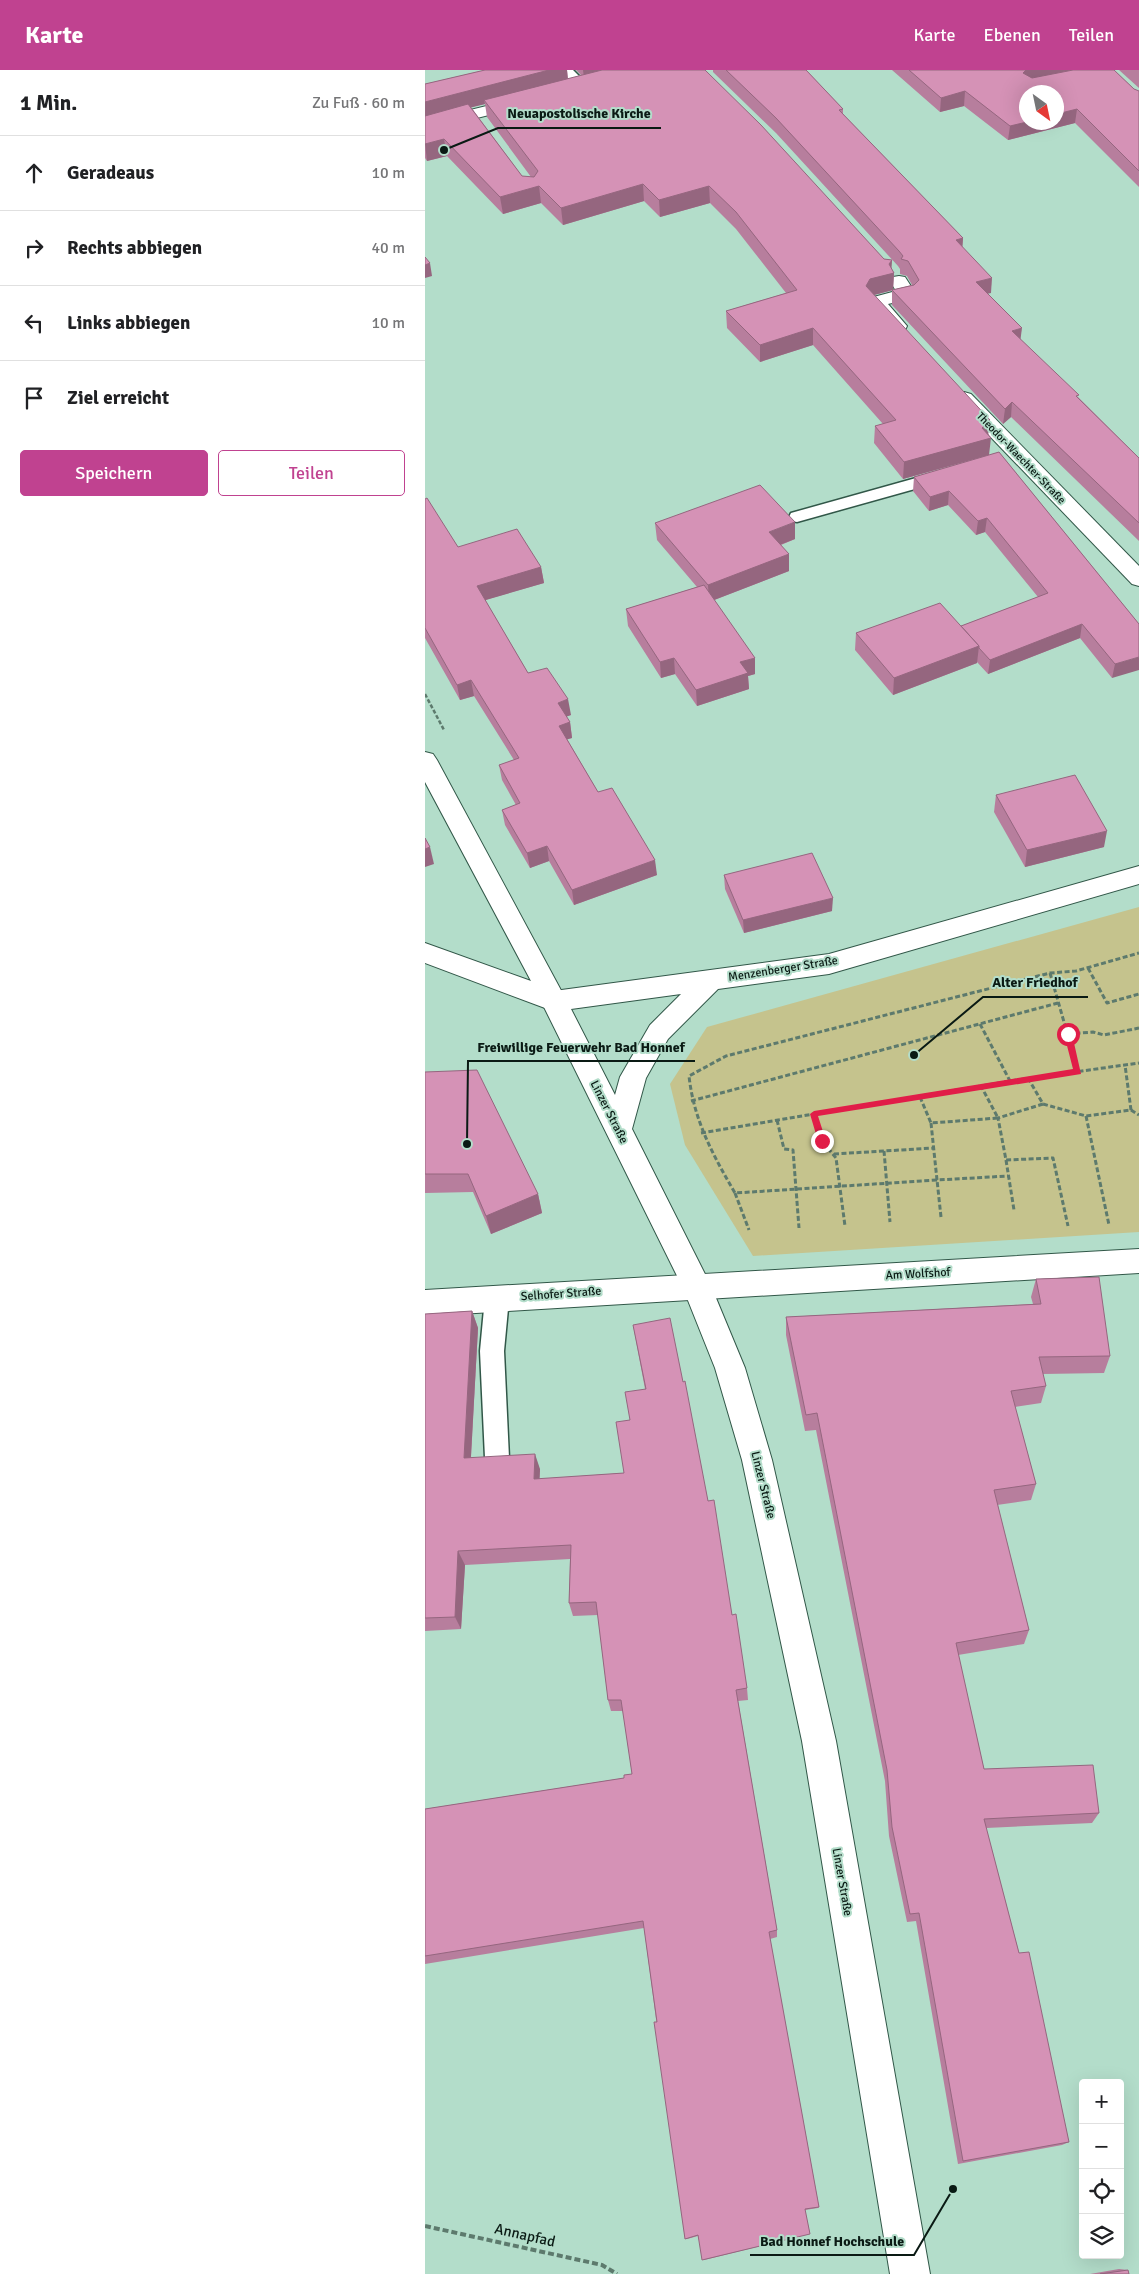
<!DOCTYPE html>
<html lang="de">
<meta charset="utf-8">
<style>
:root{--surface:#fff;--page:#f6f6f6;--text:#202124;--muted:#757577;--line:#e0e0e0;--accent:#c04290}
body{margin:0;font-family:Signika,sans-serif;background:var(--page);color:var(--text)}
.controls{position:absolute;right:15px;bottom:15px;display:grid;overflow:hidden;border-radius:5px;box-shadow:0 5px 20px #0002}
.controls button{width:45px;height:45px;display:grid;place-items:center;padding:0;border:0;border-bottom:1px solid var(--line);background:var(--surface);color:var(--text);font:25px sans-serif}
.compass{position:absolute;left:594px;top:15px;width:45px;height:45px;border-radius:50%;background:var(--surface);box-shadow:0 5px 20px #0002;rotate:147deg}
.stop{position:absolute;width:15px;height:15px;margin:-11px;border:4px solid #e11d48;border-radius:50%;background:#fff}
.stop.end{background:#e11d48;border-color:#fff;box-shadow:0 1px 5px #0008}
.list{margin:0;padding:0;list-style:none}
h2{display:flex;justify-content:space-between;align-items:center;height:65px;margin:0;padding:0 20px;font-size:21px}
h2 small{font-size:16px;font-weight:400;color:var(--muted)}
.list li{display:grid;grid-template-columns:32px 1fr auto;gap:15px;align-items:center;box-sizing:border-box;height:75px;padding:0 20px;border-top:1px solid var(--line)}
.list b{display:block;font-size:19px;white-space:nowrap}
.list em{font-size:16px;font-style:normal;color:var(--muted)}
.actions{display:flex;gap:10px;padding:15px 20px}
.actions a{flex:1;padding:11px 0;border:1px solid var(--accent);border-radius:5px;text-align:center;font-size:18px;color:var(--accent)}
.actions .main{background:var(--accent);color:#fff}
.icon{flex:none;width:28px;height:28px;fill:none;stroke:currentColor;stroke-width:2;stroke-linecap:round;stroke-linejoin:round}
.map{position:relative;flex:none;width:714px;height:2204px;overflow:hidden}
header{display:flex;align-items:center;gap:30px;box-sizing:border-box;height:70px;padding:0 25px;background:var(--accent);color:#fff}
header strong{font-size:24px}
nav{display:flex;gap:28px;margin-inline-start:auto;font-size:18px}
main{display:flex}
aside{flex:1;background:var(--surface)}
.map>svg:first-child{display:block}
.green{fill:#c5c38d}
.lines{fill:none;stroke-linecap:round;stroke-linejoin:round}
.service-casing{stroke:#315748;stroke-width:3}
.minor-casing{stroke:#315748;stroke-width:2}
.secondary-casing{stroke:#315748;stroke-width:2}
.path-far2{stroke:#5d7a6d;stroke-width:2.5;stroke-dasharray:4 2;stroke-linecap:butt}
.path-far1{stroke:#5d7a6d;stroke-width:3;stroke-dasharray:5 2.5;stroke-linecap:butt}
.path{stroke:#5d7a6d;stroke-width:4;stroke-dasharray:6 3;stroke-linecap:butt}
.service{fill:#fff;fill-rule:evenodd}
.minor{fill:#fff;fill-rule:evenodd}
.secondary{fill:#fff;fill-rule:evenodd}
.wall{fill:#b77e9d;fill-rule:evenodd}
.shaded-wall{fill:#95667f}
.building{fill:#d592b6;stroke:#95667f}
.route{fill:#e11d48}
.labels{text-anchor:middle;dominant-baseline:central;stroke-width:4;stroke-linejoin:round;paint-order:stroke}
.far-street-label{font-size:11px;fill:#0a1a14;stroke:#b3ddca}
.street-label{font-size:12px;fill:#0a1a14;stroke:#b3ddca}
.near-street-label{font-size:15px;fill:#0a1a14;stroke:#b3ddca}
.leader{fill:none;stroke:#0a1a14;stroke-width:2}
.callout-dot{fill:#0a1a14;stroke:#b3ddca;stroke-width:2}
.callout-label{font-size:14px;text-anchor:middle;font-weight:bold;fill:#0a1a14;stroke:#b3ddca;stroke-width:4;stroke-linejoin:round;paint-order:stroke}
</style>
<header>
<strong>Karte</strong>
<nav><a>Karte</a><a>Ebenen</a><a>Teilen</a></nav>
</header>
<main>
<aside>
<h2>1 Min.<small>Zu Fuß · 60 m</small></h2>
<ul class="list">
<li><svg class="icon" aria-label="ahead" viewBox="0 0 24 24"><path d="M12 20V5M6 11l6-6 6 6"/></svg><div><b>Geradeaus</b></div><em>10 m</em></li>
<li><svg class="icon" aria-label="right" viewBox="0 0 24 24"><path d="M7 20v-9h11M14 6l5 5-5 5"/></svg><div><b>Rechts abbiegen</b></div><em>40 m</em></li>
<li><svg class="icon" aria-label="left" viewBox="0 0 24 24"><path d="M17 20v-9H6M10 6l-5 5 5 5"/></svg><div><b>Links abbiegen</b></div><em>10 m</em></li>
<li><svg class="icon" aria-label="arrive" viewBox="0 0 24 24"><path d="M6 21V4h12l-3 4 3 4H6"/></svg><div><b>Ziel erreicht</b></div></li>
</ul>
<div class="actions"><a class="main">Speichern</a><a>Teilen</a></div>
</aside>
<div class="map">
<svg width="714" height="2204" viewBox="0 0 714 2204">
<rect width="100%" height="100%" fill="#b3ddca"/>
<polygon class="green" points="714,837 714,1162 328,1186 260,1075 245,1014 282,957"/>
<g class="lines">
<g class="service-casing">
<g id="service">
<polygon points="135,0 148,0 165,17 163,20 153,20"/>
<polygon points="516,401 522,402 524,406 522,410 372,452 366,451 364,447 366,443"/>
<polygon points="72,1218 80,1221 84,1228 79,1281 84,1388 81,1396 72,1400 63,1396 60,1388 55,1281 60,1228 64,1221"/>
</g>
</g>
<g class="minor-casing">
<g id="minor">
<polygon points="98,27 104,29 106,32 104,35 0,61 0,51"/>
<path d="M474,206L480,207L491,224L488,228L463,234L482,256L480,260C464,264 450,244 442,232L445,228L471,221L465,211L468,207Z"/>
<polygon points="539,322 546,324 714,496 714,516 707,514 532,332 529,328 532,324"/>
<polygon points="0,682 8,684 12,690 138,924 142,931 138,938 129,941 120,938 0,893 0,873 106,911 0,712"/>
<polygon points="714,1179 714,1203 0,1246 0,1220"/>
</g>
</g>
<g class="secondary-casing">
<path id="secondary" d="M714,796V814L404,904L293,919L243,969L221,1008L207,1059L286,1216L320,1298L347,1390L411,1671L505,2204H465L377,1671L317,1390L290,1298L258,1218L116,931L120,924L129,921L404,884ZM256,924L225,955L195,1007L190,1025L146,939Z"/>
</g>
<polyline class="path-far2" points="0,624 19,660"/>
<g class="path-far1">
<polyline points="663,898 682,933 714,924"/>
<polyline points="625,903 653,1001"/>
<polyline points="555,954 585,1011"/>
<polyline points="643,964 668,962 679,965 714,958"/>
<polyline points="603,1008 618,1034 661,1046 706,1040 700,995"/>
<polyline points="495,1027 506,1053 573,1048 556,1016"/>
<polyline points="266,1031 633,933"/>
<polyline points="618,1034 573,1048 581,1090 628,1088 643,1156"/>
<polyline points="706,1040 714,1045"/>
<polyline points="389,1044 397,1071 411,1088 420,1156"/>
<polyline points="661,1046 684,1155"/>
<polyline points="352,1050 359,1079 368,1080 374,1158"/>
<polyline points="506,1053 512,1110 583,1106"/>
<polyline points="276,1063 585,1011 714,993"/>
<polyline points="459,1081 465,1152"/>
<polyline points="409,1084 509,1078"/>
<polyline points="581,1090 589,1140"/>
<polyline points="310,1123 324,1160"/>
<path d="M516,1147L512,1110L310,1123C288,1085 269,1051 264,1006L301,986L625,903L651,901L714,883"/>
</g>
<polyline class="path" points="0,2156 177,2195 192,2204"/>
<use href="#service" class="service"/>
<use href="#minor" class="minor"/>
<use href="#secondary" class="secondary"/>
</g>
<g class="wall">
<path d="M60,0H142L143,9L156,5L151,0H280L459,189L467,190L466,198L469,203L468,220L449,225L564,365V385L478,409L449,373L450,356L458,354L388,275L335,292L302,258L301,241L361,223L311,159L285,133L235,147L219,131L138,155L116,133L78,144L22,86L2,91L0,88V14ZM60,34L62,47L106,107L97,106L46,37Z"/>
<polygon points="288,0 381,0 418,39 418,44 538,168 537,177 566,223 562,223 595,269 714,388 714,471 586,347 578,354 467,235 467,220 487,215 482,206 475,204 475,199 473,196 351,63 288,2"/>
<polygon points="467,0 689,0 709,19 714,21 714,117 650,53 583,70 539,36 515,42"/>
<polygon points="694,0 714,0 714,18"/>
<polygon points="574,382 714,554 687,608 655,568 563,604 552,592 552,593 468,625 430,580 431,563 536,556 613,527 560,462 551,465 523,435 504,441 488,421 489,407"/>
<polygon points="0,429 33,477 116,497 119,513 60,530 103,603 146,645 141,646 145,652 147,668 142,669 173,722 232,805 149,835 124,791 105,798 80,755 77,740 91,735 77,710 74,695 89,690 49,626 35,630 0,568"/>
<polygon points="230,453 370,469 356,475 364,501 289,530 330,604 323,606 324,619 272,636 250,604 236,608 203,556 201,539 272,517 232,470"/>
<polygon points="571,725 679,777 600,797 569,742"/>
<polygon points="299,805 407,841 319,863 300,819"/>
<polygon points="0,1002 113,1124 117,1143 66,1164 48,1122 0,1123"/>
<polygon points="611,1209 685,1286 679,1303 618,1304 621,1316 616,1333 590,1337 611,1414 606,1430 572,1435 604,1560 599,1574 533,1585 559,1699 674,1743 667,1753 561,1758 644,2072 637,2075 533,2094 491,1851 482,1852 464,1766 460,1711 391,1360 380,1361 361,1265 361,1247 608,1234 606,1227"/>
<polygon points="47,1241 53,1258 46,1387 115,1399 114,1409 199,1403 205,1350 220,1319 208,1255 283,1431 322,1618 323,1630 313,1631 352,1860 352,1867 345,1869 394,2137 393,2138 380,2140 385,2164 384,2164 279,2190 273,2166 262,2169 260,2169 219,1858 0,1894 0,1739 199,1708 207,1704 198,1641 186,1641 183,1630 173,1545 148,1546 144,1533 145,1489 40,1495 36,1559 0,1561 0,1244"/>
<polygon points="694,2199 703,2200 704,2204 665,2204"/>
</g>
<g class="shaded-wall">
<polygon points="124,0 142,0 143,12 59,30 60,34 0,49 0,32"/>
<polygon points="158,0 191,0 159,8"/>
<polygon points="601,0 659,0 596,17 598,3"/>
<polygon points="540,21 539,36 515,42 516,28"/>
<polygon points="652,39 650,53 583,70 585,56 602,52 632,52 632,44"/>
<polygon points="19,69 22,86 2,91 0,74"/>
<polygon points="218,114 219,131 138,155 136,138"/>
<polygon points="114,116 116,133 78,144 75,127"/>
<polygon points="284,116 285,133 235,147 234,130"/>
<polygon points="538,168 537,183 531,170"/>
<polygon points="467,190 466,204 469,203 468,220 445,226 441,216 445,209 464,194"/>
<polygon points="5,193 7,206 0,208 0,195"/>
<polygon points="567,208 566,223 549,227 551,212"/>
<polygon points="388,258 388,275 335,292 335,275"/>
<polygon points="597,258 595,273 587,261"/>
<polygon points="587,332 586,347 578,354 580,339"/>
<polygon points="565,350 563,367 566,368 564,385 478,409 479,392 557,358"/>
<polygon points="524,421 523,435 504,441 505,427"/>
<polygon points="562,448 560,462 551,465 553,451"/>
<polygon points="370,452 370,469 344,479 344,462"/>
<polygon points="364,484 364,501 284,532 283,515"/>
<polygon points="116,497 119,513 54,532 52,516"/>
<polygon points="657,554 655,568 563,604 565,590"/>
<polygon points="554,576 552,593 468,625 469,608"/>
<polygon points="714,587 714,600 687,608 690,594"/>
<polygon points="249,588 250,604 236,608 235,592"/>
<polygon points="330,588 330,604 323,606 324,619 272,636 271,620 315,592"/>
<polygon points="46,610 49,626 35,630 32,615"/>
<polygon points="143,629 146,645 135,649 133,633"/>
<polygon points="145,652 147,668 136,671 134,656"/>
<polygon points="682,761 679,777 600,797 602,780"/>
<polygon points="122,776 124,791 105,798 102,783"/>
<polygon points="5,777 9,794 0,797 0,779"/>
<polygon points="230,790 232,805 149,835 147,820"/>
<polygon points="408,828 407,841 319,863 318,850"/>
<polygon points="113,1124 117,1143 66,1164 61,1146"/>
<polygon points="47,1241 53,1258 45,1403 39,1388"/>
<polygon points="110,1384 115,1399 114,1424 109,1409"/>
<polygon points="33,1481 40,1495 36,1559 30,1547"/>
</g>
<g class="building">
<polygon points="60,0 124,0 0,32 0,14"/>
<polygon points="177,0 280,0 336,55 459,189 467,190 464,194 469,203 445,209 441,216 565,350 557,358 566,368 479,392 450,356 471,350 388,258 335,275 301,241 372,220 311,142 284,116 234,130 218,114 136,138 114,116 75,127 19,69 0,74 0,46 43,34 97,106 109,107 113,101 59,30"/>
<polygon points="301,0 381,0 418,39 414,40 538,168 531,170 567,208 551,212 597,258 587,261 654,325 651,326 714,388 714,453 587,332 580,339 467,220 489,215 494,210 483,191 476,189 478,186 474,181 351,48"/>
<polygon points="484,0 601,0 598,3 607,8 648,0 689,0 709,19 714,21 714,101 652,39 632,44 632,22 602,22 602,52 585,56 540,21 516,28"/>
<polygon points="0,187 5,193 0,195"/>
<polygon points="574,382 714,554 714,587 690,594 657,554 565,590 554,578 554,576 536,556 623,523 562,448 553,451 524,421 505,427 489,407"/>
<polygon points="335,415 370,452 344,462 364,484 283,515 230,453"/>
<polygon points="2,428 33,477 92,459 116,497 52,516 103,603 122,598 143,629 133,633 145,652 134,656 173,722 187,718 230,790 147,820 122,776 102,783 77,740 95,733 74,695 94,688 46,610 32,615 0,558 0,429"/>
<polygon points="279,515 330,588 315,592 323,603 271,620 249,588 235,592 201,539"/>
<polygon points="515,533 554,576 469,608 431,563"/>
<polygon points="650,705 682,761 602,780 571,725"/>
<polygon points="0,768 5,777 0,779"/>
<polygon points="387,783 408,828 318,850 299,805"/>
<polygon points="52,1000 113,1124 61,1146 43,1104 0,1104 0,1002"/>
<polygon points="674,1207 685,1286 614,1287 621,1316 586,1321 611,1414 569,1420 604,1560 531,1573 559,1699 668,1695 674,1743 559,1749 594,1883 604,1882 644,2072 538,2091 494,1843 485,1844 467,1757 462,1700 392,1343 381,1345 361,1247 616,1234 611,1209"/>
<polygon points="47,1241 39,1388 110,1384 109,1409 199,1403 191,1352 205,1350 200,1322 221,1319 208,1255 245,1248 258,1312 260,1311 283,1431 289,1430 307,1545 311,1544 322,1618 311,1620 352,1860 344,1862 394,2137 380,2139 385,2164 277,2190 273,2165 260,2169 229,1952 232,1952 218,1851 0,1886 0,1739 199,1708 199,1705 207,1704 196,1630 183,1630 171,1532 144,1533 146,1475 33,1481 30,1547 0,1548 0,1244"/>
<polygon points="703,2200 704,2204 675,2204"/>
</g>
<polygon class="route" points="643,961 647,964 656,1004 393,1046 401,1071 397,1074 393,1071 385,1044 389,1041 648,999 639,964"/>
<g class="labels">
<g class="far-street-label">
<text transform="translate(596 388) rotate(46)">Theodor-Waechter-Straße</text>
</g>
<g class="street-label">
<text transform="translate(358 899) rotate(-9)">Menzenberger Straße</text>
<text transform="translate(184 1042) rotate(63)">Linzer Straße</text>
<text transform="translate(493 1204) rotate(-3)">Am Wolfshof</text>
<text transform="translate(136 1224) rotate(-4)">Selhofer Straße</text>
<text transform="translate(338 1415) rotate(76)">Linzer Straße</text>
<text transform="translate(417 1812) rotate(80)">Linzer Straße</text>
</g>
<g class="near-street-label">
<text transform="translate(100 2165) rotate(13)">Annapfad</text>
</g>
</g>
<path class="leader" d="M19 80L73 58H236M489 985L558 927H663M42 1074L43 991H270M528 2119L489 2185H325"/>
<g class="callout-dot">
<circle cx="19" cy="80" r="5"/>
<circle cx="489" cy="985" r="5"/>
<circle cx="42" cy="1074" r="5"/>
<circle cx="528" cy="2119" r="5"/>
</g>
<g class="callout-label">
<text x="154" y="48">Neuapostolische Kirche</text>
<text x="610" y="917">Alter Friedhof</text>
<text x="156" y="982">Freiwillige Feuerwehr Bad Honnef</text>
<text x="407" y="2176">Bad Honnef Hochschule</text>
</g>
</svg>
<div class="controls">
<button>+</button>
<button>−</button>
<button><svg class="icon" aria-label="locate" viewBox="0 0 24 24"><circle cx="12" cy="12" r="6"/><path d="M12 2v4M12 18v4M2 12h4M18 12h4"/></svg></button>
<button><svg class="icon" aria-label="layers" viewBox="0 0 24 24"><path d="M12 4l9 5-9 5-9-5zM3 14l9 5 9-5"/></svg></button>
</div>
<svg class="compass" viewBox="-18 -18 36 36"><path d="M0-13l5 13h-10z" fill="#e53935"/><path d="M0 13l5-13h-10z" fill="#757577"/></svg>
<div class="stop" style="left:643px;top:964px"></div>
<div class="stop end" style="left:397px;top:1071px"></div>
</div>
</main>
